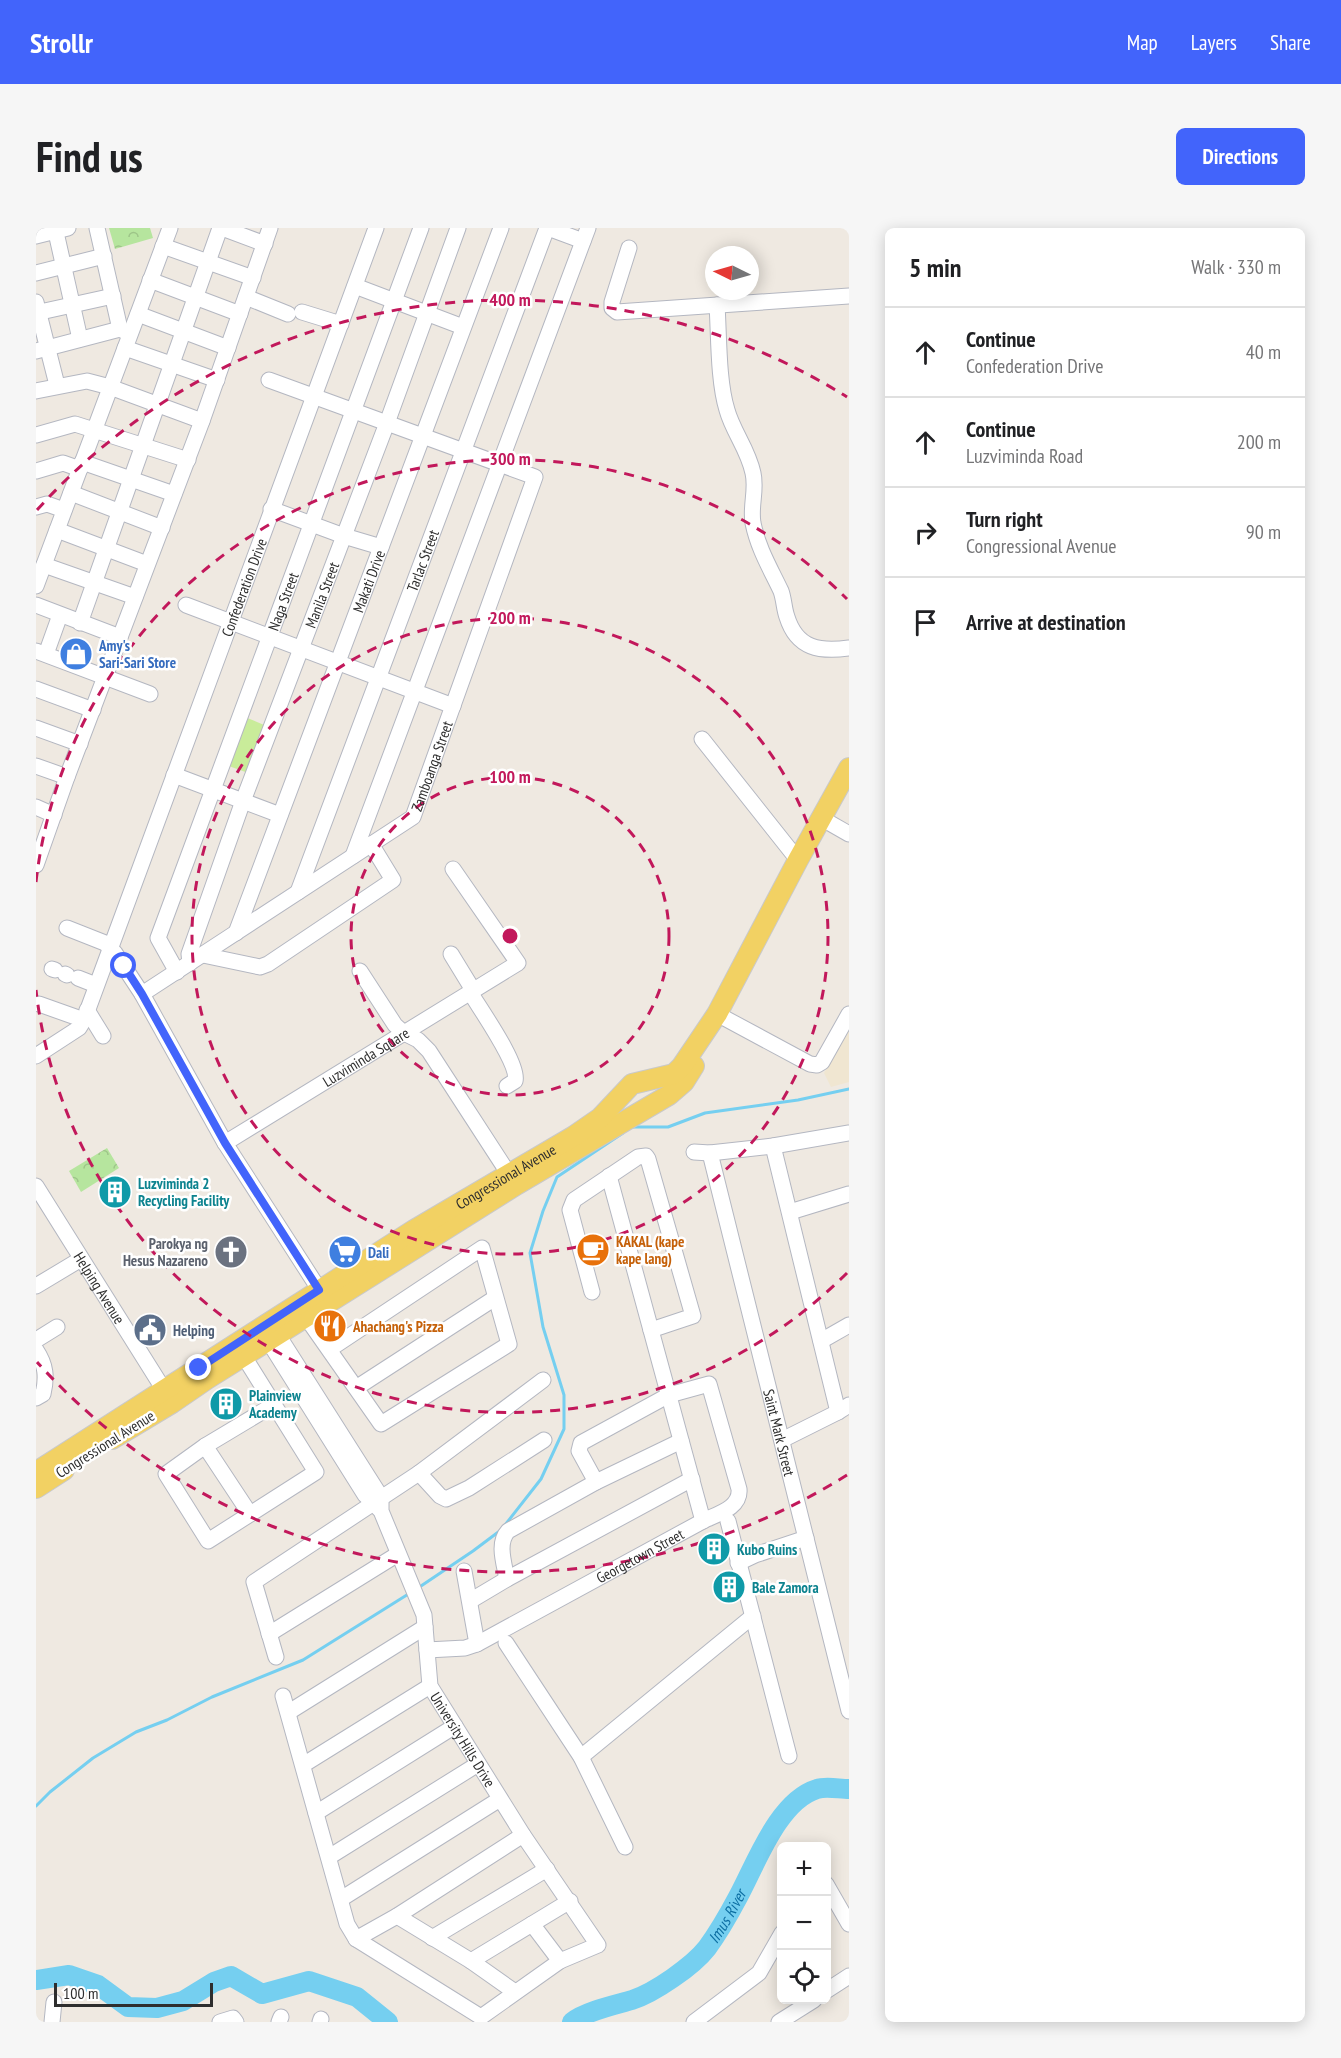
<!DOCTYPE html>
<meta charset="utf-8">
<style>
:root{--surface:#fff;--page:#f6f6f6;--text:#202124;--muted:#757577;--line:#e0e0e0;--accent:#4264fb}
body{margin:0;font-family:"PT Sans Narrow",sans-serif;background:var(--page);color:var(--text)}
.controls{position:absolute;right:18px;bottom:18px;display:grid;overflow:hidden;border-radius:9px;box-shadow:0 3px 15px #0003}
.controls button{width:54px;height:54px;display:grid;place-items:center;padding:0;border:0;border-bottom:2px solid var(--line);background:var(--surface);color:var(--text);font:30px sans-serif}
.compass{position:absolute;left:669px;top:18px;width:54px;height:54px;border-radius:50%;background:var(--surface);box-shadow:0 3px 15px #0003;rotate:275deg}
.scale{position:absolute;left:18px;bottom:15px;width:159px;box-sizing:border-box;padding-left:6px;border:3px solid #2e2e2e;border-top:0;font-size:16px;line-height:21px;white-space:nowrap;color:#2e2e2e;-webkit-text-stroke:4px #fff;paint-order:stroke}
.stop{position:absolute;width:18px;height:18px;margin:-14px;border:4px solid #4264fb;border-radius:50%;background:#fff}
.stop.end{background:#4264fb;border-color:#fff;box-shadow:0 2px 6px #0008}
.list{margin:0;padding:0;list-style:none}
h2{display:flex;justify-content:space-between;align-items:center;height:78px;margin:0;padding:0 24px;font-size:26px}
h2 small{font-size:20px;font-weight:400;color:var(--muted)}
.list li{display:grid;grid-template-columns:39px 1fr auto;gap:18px;align-items:center;box-sizing:border-box;height:90px;padding:0 24px;border-top:2px solid var(--line)}
.list b{display:block;font-size:22px;white-space:nowrap}
.list p{margin:0;font-size:20px;white-space:nowrap;color:var(--muted)}
.list em{font-size:20px;font-style:normal;color:var(--muted)}
.icon{flex:none;width:33px;height:33px;fill:none;stroke:currentColor;stroke-width:2;stroke-linecap:round;stroke-linejoin:round}
.map{position:relative;flex:none;width:813px;height:1794px;overflow:hidden;border-radius:9px}
header{display:flex;align-items:center;gap:36px;box-sizing:border-box;height:84px;padding:0 30px;background:var(--accent);color:#fff}
header strong{font-size:28px}
nav{display:flex;gap:33px;margin-inline-start:auto;font-size:21px}
.intro{display:flex;align-items:center;justify-content:space-between;box-sizing:border-box;height:144px;padding:0 36px}
h1{margin:0;font-size:42px}
.button{padding:15px 27px;border-radius:9px;background:var(--accent);color:#fff;font-size:21px;font-weight:700}
main{display:flex;gap:36px;padding:0 36px}
aside{flex:1;background:var(--surface);border-radius:9px;box-shadow:0 3px 15px #0003}
.map>svg:first-child{display:block}
.education{fill:#f0e6d1}
.park{fill:url(#park-crowns)}
.pitch{fill:#c9ec9a}
.lines{fill:none;stroke-linecap:round;stroke-linejoin:round}
.stream{stroke:#75cff0;stroke-width:3}
.river{stroke:#75cff0;stroke-width:20}
.minor-casing{stroke:#b4b7c1;stroke-width:17}
.major-casing{stroke:#c9c9c9;stroke-width:22}
.minor{stroke:#fff;stroke-width:15}
.major{stroke:#f2d163;stroke-width:20}
.route{stroke:#4264fb;stroke-width:8}
.ring{fill:none;stroke:#c2185b;stroke-width:3;stroke-dasharray:10 8}
.labels{text-anchor:middle;dominant-baseline:central;stroke-width:5;stroke-linejoin:round;paint-order:stroke}
.street-label{font-size:15px;fill:#2e2e2e;stroke:#fff}
.shop-label{font-size:15px;font-weight:bold;fill:#366cbe;stroke:#fff;text-anchor:start}
.culture-label{font-size:15px;font-weight:bold;fill:#0d838f;stroke:#fff;text-anchor:start}
.food-label{font-size:15px;font-weight:bold;fill:#c56008;stroke:#fff;text-anchor:start}
.worship-label{font-size:15px;font-weight:bold;fill:#5b616d;stroke:#fff;text-anchor:end}
.service-label{font-size:15px;font-weight:bold;fill:#4e5e75;stroke:#fff;text-anchor:start}
.water-label{font-size:16px;font-style:italic;fill:#0d6fa3;stroke:#fff}
.centre{fill:#c2185b;stroke:#fff;stroke-width:3}
.ring-label{font-size:18px;text-anchor:middle;font-weight:bold;fill:#c2185b;stroke:#fff;stroke-width:5;stroke-linejoin:round;paint-order:stroke}
</style>
<header>
<strong>Strollr</strong>
<nav><a>Map</a><a>Layers</a><a>Share</a></nav>
</header>
<div class="intro"><h1>Find us</h1><a class="button">Directions</a></div>
<main>
<div class="map">
<svg width="813" height="1794" viewBox="0 0 813 1794">
<defs>
<pattern id="park-crowns" width="20" height="18" patternUnits="userSpaceOnUse" patternTransform="scale(1.5)"><rect width="20" height="18" fill="#b6e59e"/><path d="M2 6a3 3 0 1 1 6 0M12 15a3 3 0 1 1 6 0" fill="none" stroke="#9dc588"/></pattern>
</defs>
<rect width="100%" height="100%" fill="#efe9e1"/>
<polygon class="education" points="813,802 813,854 795,859 788,845"/>
<g class="park">
<polygon points="73,0 114,0 117,10 79,21"/>
<polygon points="71,920 83,940 45,964 33,943"/>
</g>
<polygon class="pitch" points="209,489 233,499 215,546 190,537"/>
<g class="lines">
<g class="stream">
<polyline points="597,899 632,899 669,885 762,872 813,861"/>
<polyline points="469,1297 505,1251 528,1201 528,1167 507,1099 494,1025 507,983 521,949 587,905"/>
<polyline points="382,1360 437,1323 465,1302"/>
<polyline points="0,1578 14,1564 57,1530 100,1504 131,1492 176,1469 267,1432 374,1365"/>
</g>
<g class="river">
<polyline points="0,1752 33,1747 62,1757 92,1779 121,1780 147,1773 178,1754 195,1748 226,1766 273,1753 321,1769 352,1794"/>
<path id="s1" d="M536,1794C550,1783 579,1777 596,1772C618,1765 657,1738 671,1720C682,1705 693,1686 702,1669C720,1636 742,1573 781,1561C790,1558 803,1561 813,1561"/>
</g>
<g class="minor-casing">
<g id="minor">
<polyline points="19,0 44,111"/>
<polyline points="61,0 84,101"/>
<polyline points="186,0 229,16"/>
<polyline points="512,0 547,13"/>
<polyline points="0,8 32,0"/>
<polyline points="127,18 217,50"/>
<polyline points="593,20 576,74 576,80 581,84 813,68"/>
<polyline points="0,45 68,28"/>
<polyline points="114,52 204,86"/>
<polyline points="319,58 427,99"/>
<polyline points="210,69 252,86"/>
<polyline points="0,74 21,157"/>
<path d="M681,77C683,108 682,153 691,182C697,204 712,221 717,245C721,262 714,278 717,295C722,320 734,340 745,363C748,371 748,381 751,389C761,421 784,424 813,420"/>
<polyline points="266,84 305,96"/>
<polyline points="0,85 77,68"/>
<polyline points="102,86 192,120"/>
<polyline points="89,120 181,152"/>
<polyline points="0,123 84,101 92,105"/>
<polyline points="0,163 51,153 74,159 166,193"/>
<polyline points="0,207 39,196 152,232"/>
<polyline points="46,234 138,266"/>
<polyline points="0,243 27,235 44,241"/>
<polyline points="35,265 126,300"/>
<polyline points="0,279 11,276 28,282"/>
<polyline points="235,281 308,308 345,319"/>
<polyline points="21,302 111,336"/>
<polyline points="8,337 99,369"/>
<polyline points="0,358 134,0"/>
<polyline points="0,377 84,409"/>
<polyline points="150,377 417,478"/>
<polyline points="44,395 184,0"/>
<polyline points="0,423 114,466"/>
<polyline points="10,426 24,387"/>
<polyline points="0,461 57,482"/>
<polyline points="0,500 44,516"/>
<polyline points="666,511 762,632"/>
<polyline points="0,538 31,549"/>
<polyline points="138,547 244,587"/>
<polyline points="0,579 18,587"/>
<polyline points="785,590 813,606"/>
<polyline points="317,628 552,0"/>
<polyline points="0,637 31,549 166,193 234,0"/>
<path id="s2" d="M262,664L511,0"/>
<polyline points="31,700 69,715 79,725 106,766 189,915 288,1069"/>
<path id="s3" d="M200,705L465,0"/>
<polyline points="415,726 437,762"/>
<polyline points="167,727 224,739 232,736 357,652 335,616"/>
<path id="s4" d="M154,735L153,726L207,573L351,195L422,0"/>
<polyline points="16,741 19,742"/>
<polyline points="324,743 359,797 368,805 382,812 393,823 478,954"/>
<path id="s5" d="M141,744L122,710L385,0"/>
<polyline points="29,746 31,747"/>
<polyline points="42,750 60,757"/>
<path d="M434,764C444,781 484,837 479,853L471,858"/>
<path id="s6" d="M106,766L377,589L499,249L233,152"/>
<polyline points="3,776 48,792"/>
<polyline points="51,782 67,808"/>
<polyline points="681,786 774,836 781,837 786,834 813,786"/>
<path id="s7" d="M0,828L43,800L48,792L340,0"/>
<path id="s8" d="M189,915L482,735L417,641"/>
<polyline points="737,918 802,1184"/>
<polyline points="658,924 674,925 737,918 813,905"/>
<path id="s9" d="M674,925L813,1483"/>
<polyline points="573,948 667,1293"/>
<path id="s10" d="M0,958L133,1170"/>
<polyline points="754,984 813,966"/>
<polyline points="0,1058 45,1031"/>
<polyline points="556,1064 534,982 538,972 602,929 610,928 612,931 657,1088 615,1102"/>
<polyline points="270,1089 345,1196 473,1116 446,1020 294,1121"/>
<path id="s11" d="M237,1099L345,1269V1283L388,1387L394,1458L487,1607L562,1717L524,1733L445,1789L320,1711L311,1696L247,1468"/>
<polyline points="226,1103 329,1267 343,1281"/>
<polyline points="0,1112 21,1099"/>
<polyline points="785,1113 813,1097"/>
<polyline points="202,1119 280,1244 172,1313 130,1246 169,1218 239,1176"/>
<path d="M0,1122C10,1137 11,1149 7,1166L0,1170"/>
<polyline points="320,1160 459,1070"/>
<polyline points="746,1212 802,1184 813,1177"/>
<polyline points="169,1218 214,1286"/>
<polyline points="383,1245 404,1268 410,1271 433,1260 508,1212"/>
<polyline points="692,1293 753,1528"/>
<polyline points="702,1335 719,1327 770,1310"/>
<polyline points="428,1343 441,1416"/>
<path d="M471,1351C468,1335 461,1315 472,1303L560,1254L645,1213"/>
<polyline points="434,1373 471,1351 656,1251"/>
<polyline points="233,1406 362,1326"/>
<polyline points="470,1415 545,1529 589,1619"/>
<path id="s12" d="M391,1422L429,1420L441,1416L667,1293C681,1286 705,1280 703,1261L673,1156L633,1167L545,1215L543,1223L560,1254"/>
<polyline points="240,1429 218,1354 383,1245 507,1152"/>
<polyline points="253,1484 389,1399"/>
<polyline points="545,1529 717,1388"/>
<polyline points="267,1537 394,1458"/>
<polyline points="280,1585 419,1498"/>
<polyline points="293,1629 442,1536"/>
<polyline points="790,1656 813,1696"/>
<polyline points="305,1671 464,1571"/>
<polyline points="361,1688 435,1733 479,1764"/>
<polyline points="496,1696 524,1733"/>
<polyline points="396,1710 511,1641"/>
<polyline points="320,1711 361,1688 487,1607"/>
<polyline points="435,1733 534,1673"/>
<polyline points="790,1763 813,1748"/>
<polyline points="16,1794 18,1774"/>
<polyline points="184,1794 197,1790 200,1794"/>
<polyline points="243,1794 245,1789"/>
<polyline points="284,1794 285,1791"/>
<polyline points="658,1794 723,1745 746,1705"/>
<polyline points="743,1794 778,1772"/>
</g>
</g>
<g class="major-casing">
<g id="major">
<polyline points="76,1211 136,1175 171,1151 480,957 633,867 648,854 658,838"/>
<path id="s13" d="M0,1244L378,1002L538,908L564,890L596,856L638,846L646,838L681,786L762,632L813,540"/>
<polyline points="0,1260 28,1242"/>
</g>
</g>
<use href="#minor" class="minor"/>
<use href="#major" class="major"/>
</g>
<g class="lines">
<polyline class="route" points="88,738 106,766 189,915 283,1062 163,1140"/>
</g>
<g class="ring">
<circle cx="474" cy="708" r="159"/>
<circle cx="474" cy="708" r="318"/>
<path d="M811 1045A477 477 0 0 1 0 762M0 654A477 477 0 0 1 811 371"/>
<path d="M811 1247A636 636 0 0 1 1 1134M1 282A636 636 0 0 1 811 169"/>
</g>
<defs>
<g id="shop-disc" transform="scale(1.725)"><circle r="9.5" fill="#3f7fe0" stroke="#fff"/><path d="M-5-2.5h2.3a2.7 3.5 0 0 1 5.4 0H5L5.5 6h-11ZM-1.5-2.5h3a1.5 2.3 0 0 0-3 0Z" fill="#fff"/></g>
<g id="building-disc" transform="scale(1.725)"><circle r="9.5" fill="#0f9aa8" stroke="#fff"/><path d="M-4-6H4V6H1V3H-1V6H-4ZM-2.5-4.3h1.7v1.8h-1.7ZM.8-4.3h1.7v1.8H.8ZM-2.5-1h1.7V.8h-1.7ZM.8-1h1.7V.8H.8Z" fill="#fff"/></g>
<g id="cafe-disc" transform="scale(1.725)"><circle r="9.5" fill="#e8710a" stroke="#fff"/><path d="M-5.5-4.5H6V0H3Q3 3.5 0 3.5H-2.5Q-5.5 3.5-5.5 0ZM3-3.2v2h1.7v-2ZM-6 4.5H4V6H-6Z" fill="#fff"/></g>
<g id="church-disc" transform="scale(1.725)"><circle r="9.5" fill="#6b7280" stroke="#fff"/><path d="M-1.2-6h2.4v3.5h3.3v2.4h-3.3V6h-2.4V-.1h-3.3v-2.4h3.3Z" fill="#fff"/></g>
<g id="supermarket-disc" transform="scale(1.725)"><circle r="9.5" fill="#3f7fe0" stroke="#fff"/><path d="M-6-5.5h2.5l.6 2H6L4.5 2H-2.5L-4.4-4H-6ZM-1.5 3.2a1.3 1.3 0 1 0 .1 0ZM3 3.2a1.3 1.3 0 1 0 .1 0Z" fill="#fff"/></g>
<g id="restaurant-disc" transform="scale(1.725)"><circle r="9.5" fill="#e8710a" stroke="#fff"/><path d="M-5-6h1v4h1v-4h1v4h1v-4h1v5L-1.5 .5V6h-2V.5L-5-1ZM5-6V6H3V1.5H1.5Q1.5-4 5-6Z" fill="#fff"/></g>
<g id="civic-disc" transform="scale(1.725)"><circle r="9.5" fill="#5c6f8a" stroke="#fff"/><path d="M-.6-6.5H3V-4.5H.6V-3L4-1V1h2V6H-6V1h2V-1L-.6-3ZM-1.2 2.5V6h2.4V2.5Z" fill="#fff"/></g>
</defs>
<g fill-rule="evenodd">
<use href="#shop-disc" x="40" y="426"/>
<use href="#building-disc" x="79" y="964"/>
<use href="#cafe-disc" x="557" y="1022"/>
<use href="#church-disc" x="195" y="1024"/>
<use href="#supermarket-disc" x="309" y="1024"/>
<use href="#restaurant-disc" x="294" y="1098"/>
<use href="#civic-disc" x="114" y="1102"/>
<use href="#building-disc" x="190" y="1176"/>
<use href="#building-disc" x="678" y="1321"/>
<use href="#building-disc" x="693" y="1359"/>
</g>
<g class="labels">
<g class="street-label">
<text stroke="none"><textPath href="#s2" startOffset="354">Tarlac Street</textPath></text>
<text stroke="none"><textPath href="#s3" startOffset="376">Makati Drive</textPath></text>
<text stroke="none"><textPath href="#s7" startOffset="522">Confederation Drive</textPath></text>
<text stroke="none"><textPath href="#s4" startOffset="392">Manila Street</textPath></text>
<text stroke="none"><textPath href="#s5" startOffset="398">Naga Street</textPath></text>
<text stroke="none"><textPath href="#s6" startOffset="378">Zamboanga Street</textPath></text>
<text stroke="none"><textPath href="#s8" startOffset="165">Luzviminda Square</textPath></text>
<text stroke="none"><textPath href="#s13" startOffset="555">Congressional Avenue</textPath></text>
<text stroke="none"><textPath href="#s10" startOffset="120">Helping Avenue</textPath></text>
<text stroke="none"><textPath href="#s9" startOffset="288">Saint Mark Street</textPath></text>
<text transform="translate(69 1216) rotate(-32)">Congressional Avenue</text>
<text stroke="none"><textPath href="#s12" startOffset="236">Georgetown Street</textPath></text>
<text stroke="none"><textPath href="#s11" startOffset="462">University Hills Drive</textPath></text>
</g>
<g class="shop-label">
<text x="63" y="417">Amy's<tspan x="63" dy="17">Sari-Sari Store</tspan></text>
<text x="332" y="1024">Dali</text>
</g>
<g class="culture-label">
<text x="102" y="955">Luzviminda 2<tspan x="102" dy="17">Recycling Facility</tspan></text>
<text x="213" y="1167">Plainview<tspan x="213" dy="17">Academy</tspan></text>
<text x="701" y="1321">Kubo Ruins</text>
<text x="716" y="1359">Bale Zamora</text>
</g>
<g class="food-label">
<text x="580" y="1013">KAKAL (kape<tspan x="580" dy="17">kape lang)</tspan></text>
<text x="317" y="1098">Ahachang's Pizza</text>
</g>
<g class="worship-label">
<text x="172" y="1015">Parokya ng<tspan x="172" dy="17">Hesus Nazareno</tspan></text>
</g>
<g class="service-label">
<text x="137" y="1102">Helping</text>
</g>
<g class="water-label">
<text stroke="none"><textPath href="#s1" startOffset="194">Imus River</textPath></text>
</g>
</g>
<circle cx="474" cy="708" r="9" class="centre"/>
<g class="ring-label">
<text x="474" y="78">400 m</text>
<text x="474" y="237">300 m</text>
<text x="474" y="396">200 m</text>
<text x="474" y="555">100 m</text>
</g>
</svg>
<div class="controls">
<button>+</button>
<button>−</button>
<button><svg class="icon" aria-label="locate" viewBox="0 0 24 24"><circle cx="12" cy="12" r="6"/><path d="M12 2v4M12 18v4M2 12h4M18 12h4"/></svg></button>
</div>
<svg class="compass" viewBox="-18 -18 36 36"><path d="M0-13l5 13h-10z" fill="#e53935"/><path d="M0 13l5-13h-10z" fill="#757577"/></svg>
<div class="scale">100 m</div>
<div class="stop" style="left:88px;top:738px"></div>
<div class="stop end" style="left:163px;top:1140px"></div>
</div>
<aside>
<h2>5 min<small>Walk · 330 m</small></h2>
<ul class="list">
<li><svg class="icon" aria-label="ahead" viewBox="0 0 24 24"><path d="M12 20V5M6 11l6-6 6 6"/></svg><div><b>Continue</b><p>Confederation Drive</p></div><em>40 m</em></li>
<li><svg class="icon" aria-label="ahead" viewBox="0 0 24 24"><path d="M12 20V5M6 11l6-6 6 6"/></svg><div><b>Continue</b><p>Luzviminda Road</p></div><em>200 m</em></li>
<li><svg class="icon" aria-label="right" viewBox="0 0 24 24"><path d="M7 20v-9h11M14 6l5 5-5 5"/></svg><div><b>Turn right</b><p>Congressional Avenue</p></div><em>90 m</em></li>
<li><svg class="icon" aria-label="arrive" viewBox="0 0 24 24"><path d="M6 21V4h12l-3 4 3 4H6"/></svg><div><b>Arrive at destination</b></div></li>
</ul>
</aside>
</main>
